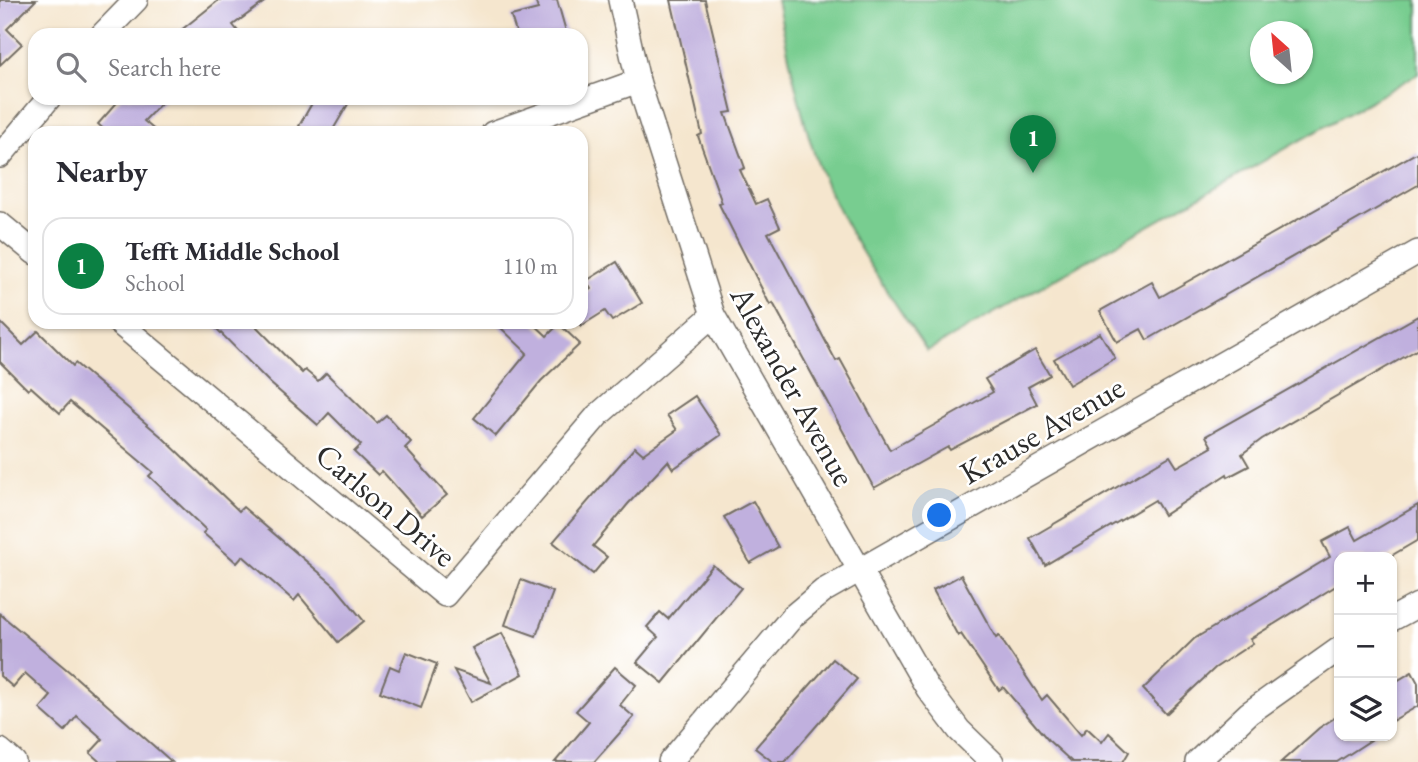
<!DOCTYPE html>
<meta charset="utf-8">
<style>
:root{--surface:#fff;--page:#f2f2f3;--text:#2b2b33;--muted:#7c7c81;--line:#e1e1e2;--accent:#0b8043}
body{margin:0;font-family:"EB Garamond",serif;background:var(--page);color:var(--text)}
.controls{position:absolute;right:21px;bottom:21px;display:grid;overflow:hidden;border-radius:14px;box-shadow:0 2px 5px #0004}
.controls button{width:63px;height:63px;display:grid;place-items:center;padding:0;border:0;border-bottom:2px solid var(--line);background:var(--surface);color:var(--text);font:35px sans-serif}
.compass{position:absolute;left:1250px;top:21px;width:63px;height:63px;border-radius:50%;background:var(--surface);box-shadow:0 2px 5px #0004;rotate:333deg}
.you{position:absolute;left:940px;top:516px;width:24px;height:24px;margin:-18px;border:5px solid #fff;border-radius:50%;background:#1a73e8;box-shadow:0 0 0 10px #1a73e833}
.badge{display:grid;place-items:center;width:46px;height:46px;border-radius:50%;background:var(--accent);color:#fff;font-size:23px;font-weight:700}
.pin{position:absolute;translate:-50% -58px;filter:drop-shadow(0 2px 4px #0008)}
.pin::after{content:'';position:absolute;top:37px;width:24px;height:21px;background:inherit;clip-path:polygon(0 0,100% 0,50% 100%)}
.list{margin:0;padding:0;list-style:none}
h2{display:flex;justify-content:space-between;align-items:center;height:91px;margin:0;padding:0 28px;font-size:30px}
h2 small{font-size:23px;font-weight:400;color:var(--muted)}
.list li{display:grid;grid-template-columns:46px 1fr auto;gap:21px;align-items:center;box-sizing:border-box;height:98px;margin:0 14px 14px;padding:0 14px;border:2px solid var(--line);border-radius:21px}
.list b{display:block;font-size:26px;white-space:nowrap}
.list p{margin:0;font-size:23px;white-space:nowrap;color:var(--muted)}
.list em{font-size:23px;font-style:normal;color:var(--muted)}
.icon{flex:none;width:38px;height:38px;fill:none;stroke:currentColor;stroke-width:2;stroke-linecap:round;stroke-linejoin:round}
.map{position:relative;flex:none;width:1418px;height:762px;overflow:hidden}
.search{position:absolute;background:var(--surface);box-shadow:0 2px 5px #0004;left:28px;top:28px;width:560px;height:77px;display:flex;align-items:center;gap:18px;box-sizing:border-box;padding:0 24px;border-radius:21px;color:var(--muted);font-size:26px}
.panel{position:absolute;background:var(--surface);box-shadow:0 2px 5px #0004;left:28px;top:126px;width:560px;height:203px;border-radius:21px}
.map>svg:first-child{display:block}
.green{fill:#78cd90;stroke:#527c5e;stroke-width:2;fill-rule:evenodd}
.building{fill:#c0b0de}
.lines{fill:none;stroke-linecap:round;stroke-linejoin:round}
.street-casing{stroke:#726c64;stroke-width:26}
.street{stroke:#fff;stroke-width:23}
.labels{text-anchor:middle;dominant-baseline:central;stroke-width:5;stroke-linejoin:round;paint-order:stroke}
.street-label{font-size:32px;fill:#2b2b2b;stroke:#fff}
</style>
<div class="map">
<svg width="1418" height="762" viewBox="0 0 1418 762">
<rect width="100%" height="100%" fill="#fff"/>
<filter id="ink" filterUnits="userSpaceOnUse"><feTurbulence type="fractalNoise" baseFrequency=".0143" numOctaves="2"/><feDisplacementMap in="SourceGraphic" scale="14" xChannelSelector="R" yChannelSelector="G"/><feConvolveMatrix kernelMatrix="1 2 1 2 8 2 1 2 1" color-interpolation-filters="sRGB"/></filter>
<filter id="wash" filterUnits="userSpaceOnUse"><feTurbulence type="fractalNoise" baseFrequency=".00686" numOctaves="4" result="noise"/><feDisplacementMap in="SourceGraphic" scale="28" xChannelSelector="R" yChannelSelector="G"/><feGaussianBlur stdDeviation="1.57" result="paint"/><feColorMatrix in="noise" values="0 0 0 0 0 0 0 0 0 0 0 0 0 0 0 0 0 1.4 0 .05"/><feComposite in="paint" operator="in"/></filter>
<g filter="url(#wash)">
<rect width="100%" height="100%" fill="#f5e6ce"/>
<path class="green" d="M777,0H1418V74L927,351C886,289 840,227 815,156C798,105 788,52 777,0ZM1260,32H1302V74H1260Z"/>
<g id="blocks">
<g class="building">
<polygon points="0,0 36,0 7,29 22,44 0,65"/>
<polygon points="219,0 267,0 233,25 241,35 175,35"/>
<polygon points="535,0 557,0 567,35 517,35 511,16 538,9"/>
<polygon points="671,0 705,0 732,112 725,113 745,168 740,170 756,204 767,199 780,227 768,233 836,361 840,359 890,450 993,392 985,379 1035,350 1050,375 1028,387 1037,404 950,450 948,447 874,488 773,303 770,305 719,204 722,203 698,136 702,134"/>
<polygon points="121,98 166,98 144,121 158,133 108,133 98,124"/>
<polygon points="315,98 338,98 348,104 331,133 311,133 299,126"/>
<polygon points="1418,152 1418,185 1147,340 1141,329 1117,342 1100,311 1152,282 1160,297"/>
<polygon points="617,262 642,303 612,321 605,311 581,326 581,295 591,289 586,281"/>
<polygon points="1418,316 1418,349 1262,439 1242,454 1249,466 1228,477 1227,474 1164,515 1155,500 1045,565 1030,538 1170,456 1177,467 1212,447 1206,436"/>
<polygon points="0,322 23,345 38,331 73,366 75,363 162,437 239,511 243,507 335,586 364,621 338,642 299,595 294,601 243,556 237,563 203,533 206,530 149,476 153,472 70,402 60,413 31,387 28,390 0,362"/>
<polygon points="210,322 252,322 302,373 305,370 318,381 326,373 377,423 386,415 411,442 405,448 447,495 422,516 382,471 378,475 354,452 361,445 329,413 318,425 270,383"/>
<polygon points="495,322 532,322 547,336 559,324 580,344 541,381 496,436 474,418 527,353"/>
<polygon points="1100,333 1115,358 1069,385 1054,359"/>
<polygon points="695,396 721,435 673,469 668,461 628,504 593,546 607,557 593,574 553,542 635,447 643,454 677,430 667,415"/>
<polygon points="753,501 778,547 750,563 724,517"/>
<polygon points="1418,505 1418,540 1389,557 1339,557 1339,584 1250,639 1253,643 1215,668 1166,714 1143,689 1194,639 1330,557 1322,542 1350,527 1357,540"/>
<polygon points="713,565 741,588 663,683 637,662 658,637 647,627 660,612 668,619"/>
<polygon points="961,575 996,638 999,636 1042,700 1047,695 1081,735 1087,728 1102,742 1109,733 1129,752 1123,762 1072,762 1048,740 1003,687 999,690 961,634 958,636 933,590"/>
<polygon points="521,580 553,592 536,636 505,625"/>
<polygon points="0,614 71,673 172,762 100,762 90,753 103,739 77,716 65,731 40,709 51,696 25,673 13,687 0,676"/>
<polygon points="502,633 523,674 471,702 454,670 491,683 472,648"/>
<polygon points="406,652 437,664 421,708 380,692 390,666 399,670"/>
<polygon points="833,659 857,679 785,762 773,762 755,748"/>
<polygon points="615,667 636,685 620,705 634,717 594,762 555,762 589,722 576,711"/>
<polygon points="1412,672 1418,683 1418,706 1392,721 1392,684"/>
<polygon points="1339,715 1339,736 1377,736 1337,762 1281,762 1319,728"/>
</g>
</g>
</g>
<g filter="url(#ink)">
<use href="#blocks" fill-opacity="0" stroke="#726c64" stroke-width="2"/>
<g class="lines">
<g class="street-casing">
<g id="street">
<polyline points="620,0 638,81 713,315 928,689 959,730 992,762"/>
<polyline points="102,35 136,0"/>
<polyline points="493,133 638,81"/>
<polyline points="0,156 49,98"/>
<polyline points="0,224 35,253"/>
<polyline points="118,322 445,595 598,415 713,315"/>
<polyline points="1392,619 1418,605"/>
<polyline points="0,750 14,762"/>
<polyline points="670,762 793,616 823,591 1418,252"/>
<polyline points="1197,762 1249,713 1339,649"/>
</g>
</g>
<use href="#street" class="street"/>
</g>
</g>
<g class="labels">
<g class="street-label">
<text transform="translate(793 386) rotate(61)">Alexander Avenue</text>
<text transform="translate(1042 430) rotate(-30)">Krause Avenue</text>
<text transform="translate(386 505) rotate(40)">Carlson Drive</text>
</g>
</g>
</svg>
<div class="controls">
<button>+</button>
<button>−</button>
<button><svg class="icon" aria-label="layers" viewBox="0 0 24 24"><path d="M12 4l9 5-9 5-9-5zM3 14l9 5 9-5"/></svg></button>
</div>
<svg class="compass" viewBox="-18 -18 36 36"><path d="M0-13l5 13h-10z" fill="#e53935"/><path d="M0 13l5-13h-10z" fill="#7c7c81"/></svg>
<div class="you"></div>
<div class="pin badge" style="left:1033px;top:173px">1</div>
<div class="search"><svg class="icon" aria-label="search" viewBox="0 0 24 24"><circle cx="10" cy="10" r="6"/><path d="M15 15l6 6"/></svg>Search here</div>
<section class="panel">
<h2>Nearby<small></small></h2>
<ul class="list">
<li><span class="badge">1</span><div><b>Tefft Middle School</b><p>School</p></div><em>110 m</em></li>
</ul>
</section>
</div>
